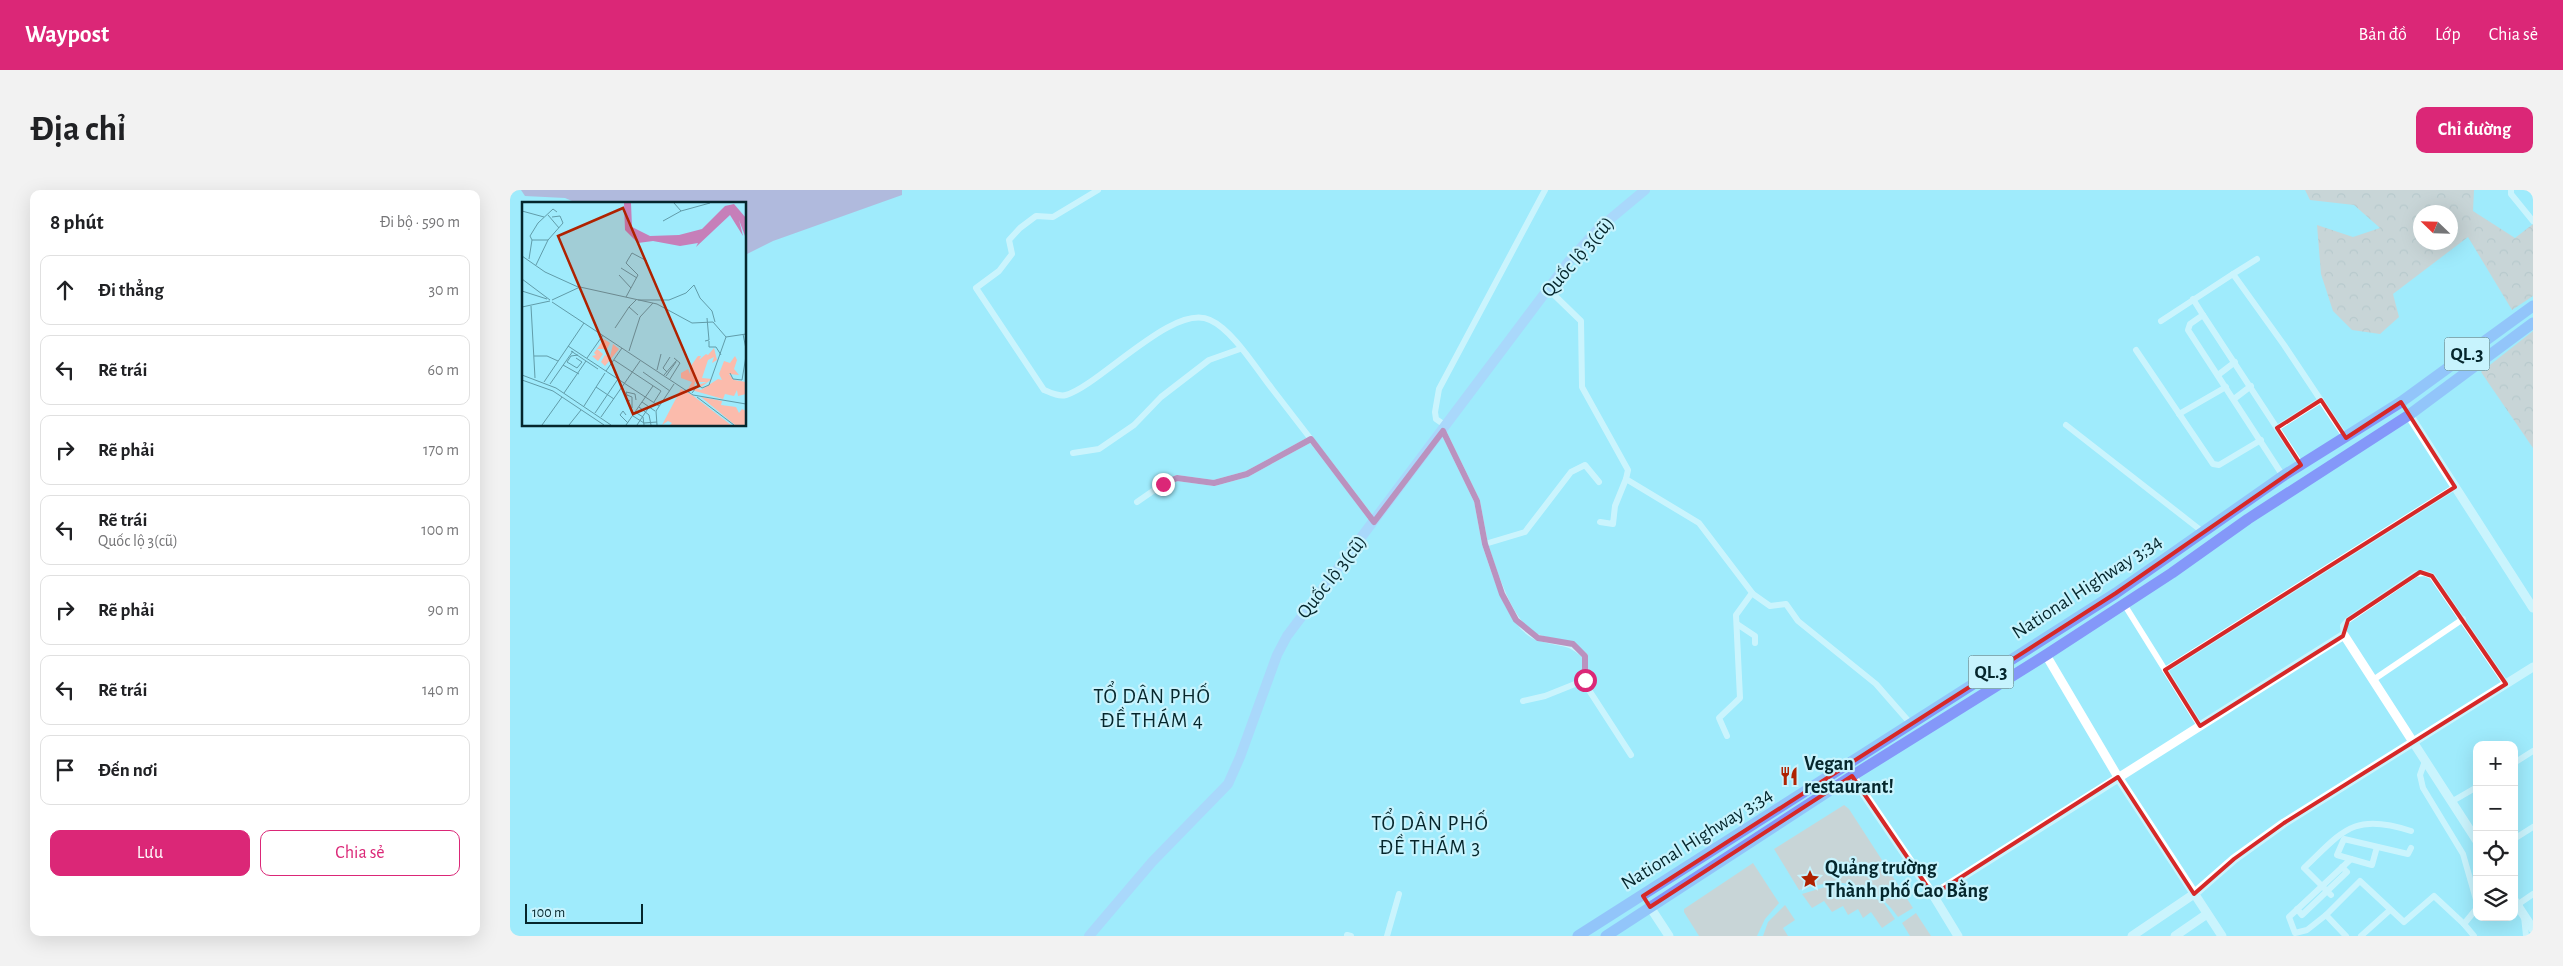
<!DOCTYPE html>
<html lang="vi">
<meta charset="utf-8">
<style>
:root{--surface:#fff;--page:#f2f2f2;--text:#202124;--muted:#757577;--line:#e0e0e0;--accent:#db2777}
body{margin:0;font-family:"Alegreya Sans",sans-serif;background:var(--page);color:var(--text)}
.controls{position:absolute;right:15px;bottom:15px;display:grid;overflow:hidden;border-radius:10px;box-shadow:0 5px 20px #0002}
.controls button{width:45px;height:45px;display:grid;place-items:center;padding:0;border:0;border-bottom:1px solid var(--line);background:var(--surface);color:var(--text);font:25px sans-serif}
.compass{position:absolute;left:1903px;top:15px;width:45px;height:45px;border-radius:50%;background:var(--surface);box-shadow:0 5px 20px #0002;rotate:293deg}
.scale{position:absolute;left:15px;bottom:12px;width:118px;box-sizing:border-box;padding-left:5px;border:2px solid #05262c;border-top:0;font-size:14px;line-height:18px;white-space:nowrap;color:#05262c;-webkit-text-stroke:4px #c7f3fd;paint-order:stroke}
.stop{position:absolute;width:15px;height:15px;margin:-11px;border:4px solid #db2777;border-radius:50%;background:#fff}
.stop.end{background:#db2777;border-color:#fff;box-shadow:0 1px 5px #0008}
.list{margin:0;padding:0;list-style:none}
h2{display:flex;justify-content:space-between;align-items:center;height:65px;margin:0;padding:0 20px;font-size:21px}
h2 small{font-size:16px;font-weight:400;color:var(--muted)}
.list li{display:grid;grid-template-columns:32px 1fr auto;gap:15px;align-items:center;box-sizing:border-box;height:70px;margin:0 10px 10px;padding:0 10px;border:1px solid var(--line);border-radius:10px}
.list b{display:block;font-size:19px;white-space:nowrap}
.list p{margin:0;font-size:16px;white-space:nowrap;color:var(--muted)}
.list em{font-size:16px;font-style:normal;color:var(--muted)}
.actions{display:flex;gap:10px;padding:15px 20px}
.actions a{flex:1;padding:11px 0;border:1px solid var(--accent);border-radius:10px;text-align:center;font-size:18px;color:var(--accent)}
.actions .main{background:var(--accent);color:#fff}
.icon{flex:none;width:28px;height:28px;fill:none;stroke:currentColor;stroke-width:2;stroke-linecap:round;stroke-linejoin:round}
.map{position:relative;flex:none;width:2023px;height:746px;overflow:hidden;border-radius:10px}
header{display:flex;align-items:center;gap:30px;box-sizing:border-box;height:70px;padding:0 25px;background:var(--accent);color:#fff}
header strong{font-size:24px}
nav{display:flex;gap:28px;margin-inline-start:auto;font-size:18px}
.intro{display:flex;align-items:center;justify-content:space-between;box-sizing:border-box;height:120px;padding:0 30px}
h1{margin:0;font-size:35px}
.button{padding:12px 22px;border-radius:10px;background:var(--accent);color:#fff;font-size:18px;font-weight:700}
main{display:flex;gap:30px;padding:0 30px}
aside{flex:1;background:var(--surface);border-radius:10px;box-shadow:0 5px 20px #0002}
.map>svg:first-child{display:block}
.green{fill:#fbbbac}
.forest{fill:url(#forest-crowns);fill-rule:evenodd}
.water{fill:#c67fb9}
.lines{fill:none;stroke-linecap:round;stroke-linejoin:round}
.street{stroke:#fff;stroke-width:6}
.secondary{stroke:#fff;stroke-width:9}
.primary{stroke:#b5c1fb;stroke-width:10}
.highway{stroke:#8498f9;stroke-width:11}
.route{stroke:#db2777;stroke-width:6}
.marked{fill:none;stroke:#d62828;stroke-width:4;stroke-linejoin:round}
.labels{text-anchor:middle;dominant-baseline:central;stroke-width:4.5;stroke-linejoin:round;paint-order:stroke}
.shield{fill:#c7f3fd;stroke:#3f646b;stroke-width:1}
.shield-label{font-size:19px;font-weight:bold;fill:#05262c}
.street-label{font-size:20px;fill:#05262c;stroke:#c7f3fd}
.poi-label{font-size:20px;font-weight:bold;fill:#05262c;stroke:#c7f3fd;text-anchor:start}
.neighbourhood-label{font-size:21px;letter-spacing:1px;fill:#05262c;stroke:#c7f3fd}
.inset-road{fill:none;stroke:#619ca9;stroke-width:1}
.view{fill:#af2200;fill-opacity:0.15;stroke:#af2200;stroke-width:2.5}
.inset-edge{fill:none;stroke:#05262c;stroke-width:2.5}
</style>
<header>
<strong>Waypost</strong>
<nav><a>Bản đồ</a><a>Lớp</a><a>Chia sẻ</a></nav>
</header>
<div class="intro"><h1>Địa chỉ</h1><a class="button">Chỉ đường</a></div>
<main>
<aside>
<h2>8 phút<small>Đi bộ · 590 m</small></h2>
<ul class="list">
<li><svg class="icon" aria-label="ahead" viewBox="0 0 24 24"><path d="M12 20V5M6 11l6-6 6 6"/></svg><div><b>Đi thẳng</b></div><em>30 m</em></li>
<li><svg class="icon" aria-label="left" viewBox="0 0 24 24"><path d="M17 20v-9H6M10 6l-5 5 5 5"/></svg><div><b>Rẽ trái</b></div><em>60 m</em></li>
<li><svg class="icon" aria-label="right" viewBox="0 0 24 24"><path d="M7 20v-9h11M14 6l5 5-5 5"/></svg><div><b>Rẽ phải</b></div><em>170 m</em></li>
<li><svg class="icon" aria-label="left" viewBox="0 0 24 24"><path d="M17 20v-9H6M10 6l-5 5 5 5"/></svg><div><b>Rẽ trái</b><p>Quốc lộ 3(cũ)</p></div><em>100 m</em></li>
<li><svg class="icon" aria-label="right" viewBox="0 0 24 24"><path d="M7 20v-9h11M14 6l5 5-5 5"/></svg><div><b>Rẽ phải</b></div><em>90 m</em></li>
<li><svg class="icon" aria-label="left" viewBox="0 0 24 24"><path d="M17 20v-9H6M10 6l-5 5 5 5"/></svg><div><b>Rẽ trái</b></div><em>140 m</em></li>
<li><svg class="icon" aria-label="arrive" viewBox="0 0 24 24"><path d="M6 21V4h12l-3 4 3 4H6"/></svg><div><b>Đến nơi</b></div></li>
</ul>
<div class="actions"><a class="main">Lưu</a><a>Chia sẻ</a></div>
</aside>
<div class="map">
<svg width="2023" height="746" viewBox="0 0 2023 746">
<defs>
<pattern id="forest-crowns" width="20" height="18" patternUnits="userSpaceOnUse" patternTransform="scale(1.25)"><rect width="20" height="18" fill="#fbbbac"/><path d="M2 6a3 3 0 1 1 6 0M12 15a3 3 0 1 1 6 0" fill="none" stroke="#d6a194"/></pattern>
</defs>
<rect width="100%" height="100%" fill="#9febfc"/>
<g class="green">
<path d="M1334,615L1339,619L1403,718L1388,727C1362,690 1330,687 1289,700L1264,659Z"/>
<polygon points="1243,673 1269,713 1255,729 1247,746 1189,746 1174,722 1174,719"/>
<polygon points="1338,696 1373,712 1385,729 1372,738 1361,722 1353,728 1348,719 1338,725 1333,716 1322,722 1314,711 1302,718 1292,704 1315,697"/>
<polygon points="1275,715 1285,730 1273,738 1278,746 1253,746 1258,732"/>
<polygon points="1406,723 1421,746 1400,746 1392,733"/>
</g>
<g class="forest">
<path d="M1795,0H1964L1963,21L2005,48L2023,34V106L2002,120L1958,47L1883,104L1889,127L1870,144L1842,140L1823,121L1811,84L1807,35L1843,47L1870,38L1844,15L1800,10ZM1910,22H1940V52H1910Z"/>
<polygon points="2023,141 2023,258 1971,182"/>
</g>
<polygon class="water" points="11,0 392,0 392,5 263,51 235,65 235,14 69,14 55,8 15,6"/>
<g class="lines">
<g class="street">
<path d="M588,0L543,27L526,26L510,38L499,50L502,64L489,81L466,98L534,200C541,203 549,207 556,205C590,195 664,112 700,130C723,140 747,180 763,200C797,244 831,288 864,332"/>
<polyline points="2001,0 2001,4 2023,31"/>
<polyline points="1723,84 1747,69"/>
<polyline points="1038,99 1071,131 1072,197 1118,280 1116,289 1189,333 1243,404 1260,416 1276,414 1288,431 1366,494 1401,534"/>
<polyline points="1683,109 1693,125 1680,134 1678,140 1773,286"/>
<polyline points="1693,125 1791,275"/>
<polyline points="1651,131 1723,84 1774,155 1836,248"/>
<polyline points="1626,160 1703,274 1709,275 1751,250"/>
<polyline points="1708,185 1725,172"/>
<polyline points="1724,209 1741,196"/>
<polyline points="1669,224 1716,197"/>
<polyline points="1556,235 1693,342"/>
<polyline points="936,236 926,229 925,222 929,199 1035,0"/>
<polyline points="1767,238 1811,210"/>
<polyline points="933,241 967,311 975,354 1015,342 1061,282 1075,275 1089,292"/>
<polyline points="563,263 589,259 624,235 651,207 699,170 730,159"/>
<polyline points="627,312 653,294 667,288 704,293 737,284 801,249"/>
<polyline points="1090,332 1103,334 1105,316 1116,289"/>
<path d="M975,354C984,380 1000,440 1030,448C1051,455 1057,449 1075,466V494L1121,565"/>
<polyline points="1614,414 1690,536"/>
<polyline points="1227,434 1245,446 1245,453"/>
<polyline points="1834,445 1833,436 1838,430 1906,384 1914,383 1922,386 1996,494"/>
<polyline points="1655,480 1945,297"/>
<polyline points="1863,490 1953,429"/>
<polyline points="1013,511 1035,506 1075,490"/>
<polyline points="1217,546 1209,528 1230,508 1226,425 1242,403"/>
<polyline points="1915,571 1910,585 1913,598 1953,664 1967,713"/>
<polyline points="2004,573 2023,561"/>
<polyline points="1941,612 1967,597"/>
<polyline points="2004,649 2023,637"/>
<polyline points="1841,669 1862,675 1867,657"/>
<path d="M1821,705L1794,678C1833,641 1843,622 1901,641"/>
<polyline points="2007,715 2023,704"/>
<polyline points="1787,719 1792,725 1837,682 1832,677"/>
<polyline points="1816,725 1797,740 1785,743 1779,727 1841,669 1827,665 1834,649 1898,664 1901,658"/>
<polyline points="2014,726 2016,746"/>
<polyline points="837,745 841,746"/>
<polyline points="877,746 889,704"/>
<polyline points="1836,746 1816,725 1850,691 1894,732 1924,706 1954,734"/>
<polyline points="1851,746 1880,720"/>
<polyline points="1964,746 1954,734 1967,718"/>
</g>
<g class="secondary">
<polyline points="1899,225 2023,418"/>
<polyline points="1536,465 1608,587 1712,746"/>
<polyline points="1342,586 1423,705 1448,746"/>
<polyline points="1423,705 1834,445 1967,651"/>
<polyline points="2004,710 2023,739"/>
<polyline points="1140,717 1159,746"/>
<polyline points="1622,746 1684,704 1724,669 1774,633 2023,477"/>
<polyline points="1665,746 1697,724"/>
</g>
<polyline class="primary" points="579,746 642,672 718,594 730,567 767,465 777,446 1059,71 1087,40 1135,0"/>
<g class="highway">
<polyline points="1068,746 1606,403 1773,286 1891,212 2023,116"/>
<polyline points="1096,746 1342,586 1536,465 1662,383 1738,329 1899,225 2023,133"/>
</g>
</g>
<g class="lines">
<polyline class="route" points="653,294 667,288 704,293 737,284 801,249 864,332 933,241 967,311 975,354 992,404 1006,430 1028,448 1063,454 1075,466 1075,490"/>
</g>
<path d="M0 0H2023V746H0ZM1811,210L1836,248L1891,212L1945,297L1655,480L1690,536L1833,446L1838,430L1910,382L1922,386L1996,494L1774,633L1724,669L1684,704L1608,587L1423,705L1342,586L1140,717L1133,706L1606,403L1791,275L1767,238Z" fill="#9febfc" fill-opacity=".55" fill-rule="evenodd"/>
<path class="marked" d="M1811,210L1836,248L1891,212L1945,297L1655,480L1690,536L1833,446L1838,430L1910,382L1922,386L1996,494L1774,633L1724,669L1684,704L1608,587L1423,705L1342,586L1140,717L1133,706L1606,403L1791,275L1767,238Z"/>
<defs>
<g id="restaurant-bare" transform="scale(1.5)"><path d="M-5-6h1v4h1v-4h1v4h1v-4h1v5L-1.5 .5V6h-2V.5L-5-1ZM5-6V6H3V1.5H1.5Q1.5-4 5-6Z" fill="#af2200" stroke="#c7f3fd" stroke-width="2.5" paint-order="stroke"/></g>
<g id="sight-bare" transform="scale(1.5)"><path d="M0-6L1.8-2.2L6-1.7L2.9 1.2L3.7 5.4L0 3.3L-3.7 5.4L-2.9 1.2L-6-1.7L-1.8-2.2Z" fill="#af2200" stroke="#c7f3fd" stroke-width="2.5" paint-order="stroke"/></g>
</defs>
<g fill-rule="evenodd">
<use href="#restaurant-bare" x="1279" y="586"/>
<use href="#sight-bare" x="1300" y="689"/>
</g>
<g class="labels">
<g class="shield">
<rect x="1934.5" y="147.5" width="45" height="33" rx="4"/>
<rect x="1458.5" y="465.5" width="45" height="33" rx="4"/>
</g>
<g class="shield-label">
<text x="1957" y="164">QL.3</text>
<text x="1481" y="482">QL.3</text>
</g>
<g class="street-label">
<text transform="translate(1068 67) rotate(-49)">Quốc lộ 3(cũ)</text>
<text transform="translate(822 387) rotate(-52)">Quốc lộ 3(cũ)</text>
<text transform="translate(1577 397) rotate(-33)">National Highway 3;34</text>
<text transform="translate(1187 649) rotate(-32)">National Highway 3;34</text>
</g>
<g class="poi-label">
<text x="1294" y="574">Vegan<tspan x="1294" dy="23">restaurant!</tspan></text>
<text x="1315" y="678">Quảng trường<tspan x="1315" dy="23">Thành phố Cao Bằng</tspan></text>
</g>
<g class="neighbourhood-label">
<text x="642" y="506">TỔ DÂN PHỐ<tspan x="642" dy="24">ĐỀ THÁM 4</tspan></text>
<text x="920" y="633">TỔ DÂN PHỐ<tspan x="920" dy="24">ĐỀ THÁM 3</tspan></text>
</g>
</g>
<g transform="translate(12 12)">
<rect width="224" height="224" fill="#9febfc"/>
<path d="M82,137L88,141L85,147H75L81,152L76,159L70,154L74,153L72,151ZM91,142L97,147L83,164L79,160L83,153L88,155Z" fill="#fbbbac"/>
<path d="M192,146L195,158L190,161L192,155L186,158L180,176L190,177L179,185L176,183L185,180H173L172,185L179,188L196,177L200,178L197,172L202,159L208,161L213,154L215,158L212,167L217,173L207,172L212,178L224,180V192L216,194L215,188L212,194L203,192L201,197L166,187L170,180L159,176V171L166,167L168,172V165L176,154H179L177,158L184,152L186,153ZM159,187L170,193L209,223H148L150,221L146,219L140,223ZM179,195L200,199L199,203L214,205L217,211L220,207L224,209V223H213Z" fill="#fbbbac"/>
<path d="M102,1H109L110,25L128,34L157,33L180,27L203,4L212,2L224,16L223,34L217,18L221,34L208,13L174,45L176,41L158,44L131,39L116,41L103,28Z" fill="#c67fb9"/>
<path class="inset-road" d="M0,9L22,15M159,9L188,1M26,13L37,26M141,19L159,9L152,1M10,38L8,34L16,21L31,7L35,10M0,54L23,70L56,85M7,57L10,38H26M14,63L26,38L41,21L38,14L30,15M99,66L115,76M97,73L109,86M0,77L28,98M0,89L25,97M104,95L116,73L104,61L110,51L125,59M115,97L107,105L116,113M30,98L58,85L135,102L170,121L191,120L204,135L224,132M116,98H147L164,91L172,83L178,96L190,109L193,120M30,100L171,193L224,202M9,104L13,176M0,105L28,99M93,126L107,105M221,132L224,147M183,139L187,138L185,116M187,139V145H194L199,153M46,144L102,181M49,149L76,167M107,149L118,115L131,101M12,154H25L36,159M54,156L60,160L55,166L45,160L49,154L56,153M65,156L81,133M92,158L139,189L132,200M41,163L57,172M135,168L139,152M84,169L100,146M121,170L148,189M145,170L141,166L148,155M208,171L211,177L220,178L224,154M0,173L34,186L89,223M142,173L155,158M144,174L154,160M148,177L158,161L152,156M0,178L31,189L82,223M22,180L62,121M102,181L137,204M28,182L51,149M74,185L92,197M42,191L64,159M170,191L176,183L180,186L187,183L204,135M105,193L104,190L113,192L114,198M175,195L212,223M108,199L104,197L105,193L110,195V206M120,200L133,209M62,204L83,171M117,205L127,213L129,223M113,210L121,215L122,223M73,211L96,177M104,213L101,209L98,213L106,221M111,214L122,221L135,220M79,215L118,159M20,223L40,195M47,223L59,208M104,223L131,184M115,223L127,205M135,223L134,209L152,182"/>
<path class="view" d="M101,6L177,184L111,212L36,34Z"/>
<rect width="224" height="224" class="inset-edge"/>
</g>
</svg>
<div class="controls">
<button>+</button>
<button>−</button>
<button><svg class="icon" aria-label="locate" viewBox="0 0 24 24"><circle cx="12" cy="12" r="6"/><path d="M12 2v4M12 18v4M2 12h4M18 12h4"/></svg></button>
<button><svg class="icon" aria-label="layers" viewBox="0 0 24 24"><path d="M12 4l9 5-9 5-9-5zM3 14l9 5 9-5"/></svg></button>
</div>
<svg class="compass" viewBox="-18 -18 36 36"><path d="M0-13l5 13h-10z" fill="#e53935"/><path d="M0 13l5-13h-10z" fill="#757577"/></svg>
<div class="scale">100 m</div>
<div class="stop" style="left:1075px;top:490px"></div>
<div class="stop end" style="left:653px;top:294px"></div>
</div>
</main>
